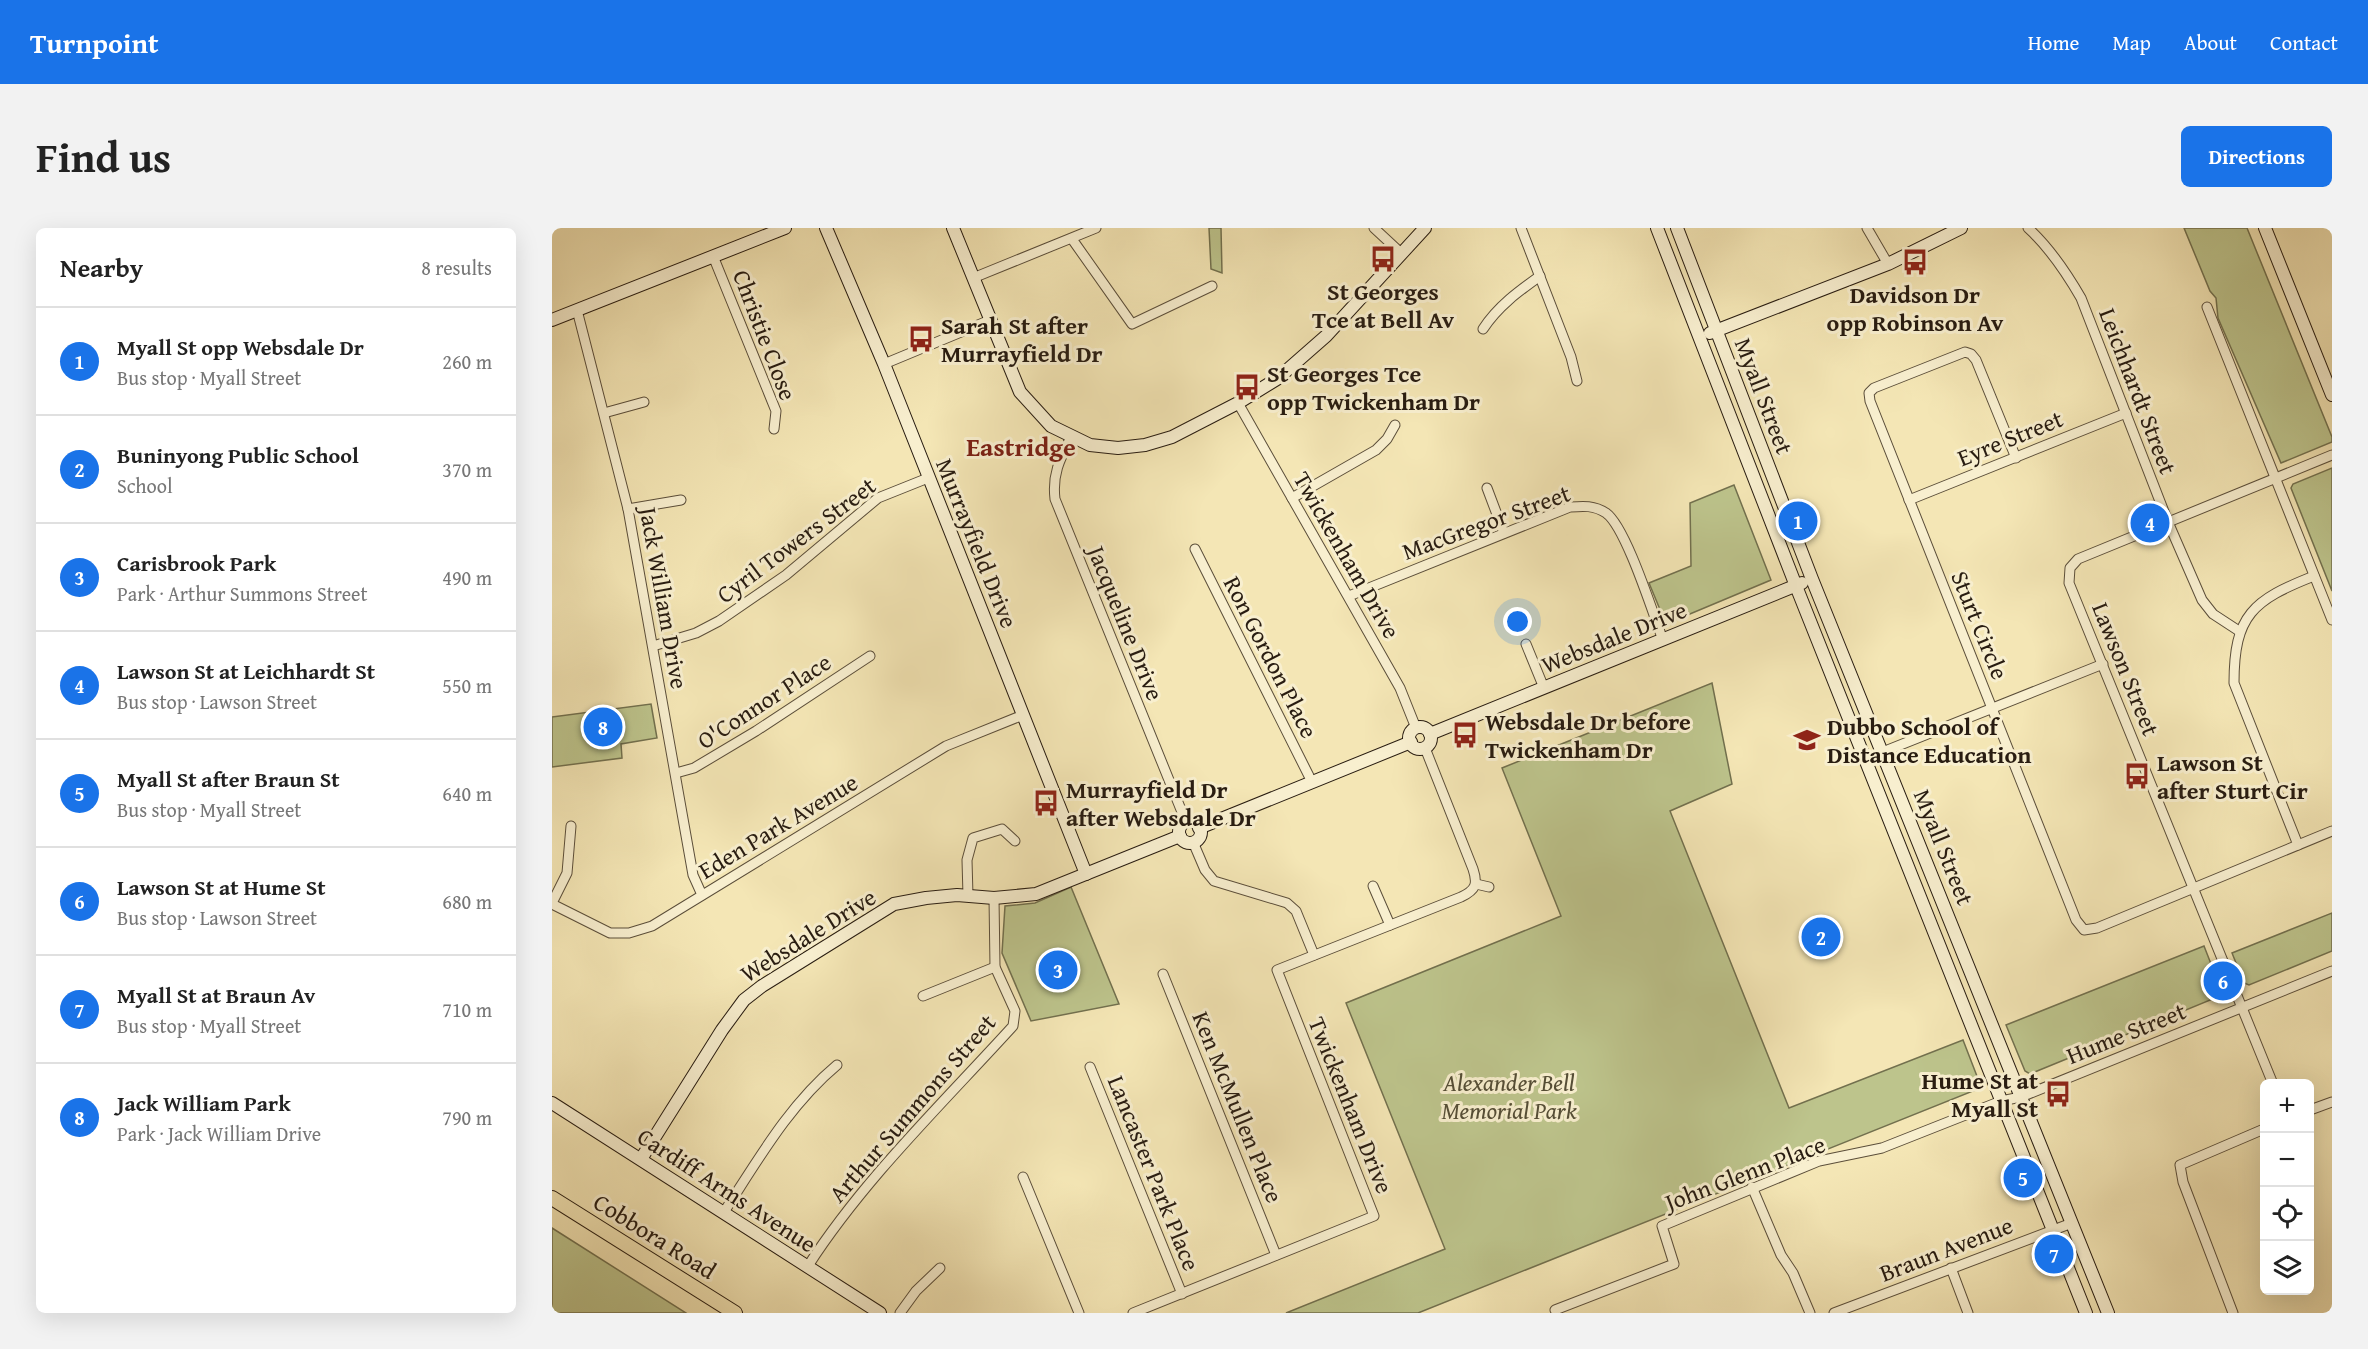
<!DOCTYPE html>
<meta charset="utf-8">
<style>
:root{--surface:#fff;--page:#f2f2f2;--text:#222;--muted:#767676;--line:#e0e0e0;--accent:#1a73e8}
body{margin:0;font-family:"Gentium Book Plus",serif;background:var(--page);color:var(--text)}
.controls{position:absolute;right:18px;bottom:18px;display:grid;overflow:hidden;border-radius:9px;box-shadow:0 6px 24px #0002}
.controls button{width:54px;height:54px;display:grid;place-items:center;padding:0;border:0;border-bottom:2px solid var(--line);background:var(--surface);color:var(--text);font:30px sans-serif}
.you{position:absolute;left:966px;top:394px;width:21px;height:21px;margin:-15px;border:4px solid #fff;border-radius:50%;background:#1a73e8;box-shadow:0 0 0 9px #1a73e833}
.badge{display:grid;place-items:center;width:39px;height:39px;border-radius:50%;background:var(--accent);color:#fff;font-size:20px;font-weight:700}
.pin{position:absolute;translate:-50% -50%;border:3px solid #fff;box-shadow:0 2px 6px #0006}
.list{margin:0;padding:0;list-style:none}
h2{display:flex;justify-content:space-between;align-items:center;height:78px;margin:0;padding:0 24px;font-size:26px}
h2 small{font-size:20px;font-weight:400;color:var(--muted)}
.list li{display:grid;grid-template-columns:39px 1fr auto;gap:18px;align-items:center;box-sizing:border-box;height:108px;padding:0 24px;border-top:2px solid var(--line)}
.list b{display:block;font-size:22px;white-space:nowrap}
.list p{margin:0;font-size:20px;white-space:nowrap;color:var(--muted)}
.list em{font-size:20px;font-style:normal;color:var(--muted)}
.icon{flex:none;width:33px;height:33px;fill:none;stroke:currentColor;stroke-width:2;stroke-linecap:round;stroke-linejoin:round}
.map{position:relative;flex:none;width:1780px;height:1085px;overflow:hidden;border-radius:9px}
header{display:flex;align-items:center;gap:36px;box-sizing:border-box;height:84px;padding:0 30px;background:var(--accent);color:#fff}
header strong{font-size:28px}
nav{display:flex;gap:33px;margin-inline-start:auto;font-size:21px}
.intro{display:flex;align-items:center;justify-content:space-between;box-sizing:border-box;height:144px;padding:0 36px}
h1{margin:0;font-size:42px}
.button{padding:15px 27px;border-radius:9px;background:var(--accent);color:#fff;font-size:21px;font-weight:700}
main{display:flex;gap:36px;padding:0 36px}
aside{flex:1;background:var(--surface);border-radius:9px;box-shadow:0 6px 24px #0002}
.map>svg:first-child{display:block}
.green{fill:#bdc48c;stroke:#72704e;stroke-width:1.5}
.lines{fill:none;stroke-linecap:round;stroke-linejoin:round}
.street-casing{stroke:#5b4e3a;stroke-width:11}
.secondary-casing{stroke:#281c11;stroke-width:14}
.primary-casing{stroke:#281c11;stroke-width:16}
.street{stroke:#f8efcf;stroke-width:9}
.secondary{stroke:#f8efcf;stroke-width:12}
.primary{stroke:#f4e6b5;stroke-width:14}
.labels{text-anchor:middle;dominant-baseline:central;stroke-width:6;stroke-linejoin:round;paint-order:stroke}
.poi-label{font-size:24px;font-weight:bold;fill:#281c11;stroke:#f8efcf;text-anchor:start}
.street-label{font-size:24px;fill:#281c11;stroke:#f8efcf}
.park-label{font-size:24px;font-style:italic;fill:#554e36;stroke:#f8efcf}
.neighbourhood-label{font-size:26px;font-weight:bold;fill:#7a1f14;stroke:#f8efcf}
</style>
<header>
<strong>Turnpoint</strong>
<nav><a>Home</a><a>Map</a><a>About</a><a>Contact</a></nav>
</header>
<div class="intro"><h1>Find us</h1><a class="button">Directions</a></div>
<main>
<aside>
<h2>Nearby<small>8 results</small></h2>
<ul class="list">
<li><span class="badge">1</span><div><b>Myall St opp Websdale Dr</b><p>Bus stop · Myall Street</p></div><em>260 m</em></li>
<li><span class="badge">2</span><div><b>Buninyong Public School</b><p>School</p></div><em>370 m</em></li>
<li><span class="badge">3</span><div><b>Carisbrook Park</b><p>Park · Arthur Summons Street</p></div><em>490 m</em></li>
<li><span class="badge">4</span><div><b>Lawson St at Leichhardt St</b><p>Bus stop · Lawson Street</p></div><em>550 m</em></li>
<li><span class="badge">5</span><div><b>Myall St after Braun St</b><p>Bus stop · Myall Street</p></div><em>640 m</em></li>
<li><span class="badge">6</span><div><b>Lawson St at Hume St</b><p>Bus stop · Lawson Street</p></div><em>680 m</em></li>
<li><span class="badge">7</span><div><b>Myall St at Braun Av</b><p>Bus stop · Myall Street</p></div><em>710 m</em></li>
<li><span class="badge">8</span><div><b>Jack William Park</b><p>Park · Jack William Drive</p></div><em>790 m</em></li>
</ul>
</aside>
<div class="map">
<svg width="1780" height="1085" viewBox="0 0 1780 1085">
<rect width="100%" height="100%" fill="#f4e6b5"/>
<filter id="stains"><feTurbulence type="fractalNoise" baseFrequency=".00333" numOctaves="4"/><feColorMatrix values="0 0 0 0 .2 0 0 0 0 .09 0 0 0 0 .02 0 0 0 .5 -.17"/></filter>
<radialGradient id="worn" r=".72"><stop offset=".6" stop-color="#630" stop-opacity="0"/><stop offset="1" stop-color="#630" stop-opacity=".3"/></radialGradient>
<g class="green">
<polygon points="657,0 669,0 670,45 659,41"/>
<polygon points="1632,0 1695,0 1780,209 1780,214 1729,235 1666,90 1664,70 1658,63"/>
<polygon points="1780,240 1780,363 1739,260 1741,256"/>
<polygon points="1182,257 1219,352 1114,396 1097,355 1139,338 1138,275"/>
<polygon points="1160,455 1180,556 1118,583 1237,880 1411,812 1428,856 1426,861 866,1085 734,1085 893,1021 794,775 1009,688 950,540"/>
<polygon points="99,476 105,510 69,516 70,530 0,539 0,489"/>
<polygon points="519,659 567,776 479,793 450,725 453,678 483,675"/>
<polygon points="1780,685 1780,723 1697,757 1692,755 1680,725"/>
<polygon points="1652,718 1670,764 1668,768 1478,846 1473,843 1454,797"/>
<polygon points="0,1000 134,1085 0,1085"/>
</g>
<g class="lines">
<g class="street-casing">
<g id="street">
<polyline points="822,0 849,25"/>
<polyline points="969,0 1019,129 1025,153"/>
<polyline points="1315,0 1336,36"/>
<path d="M1476,0C1498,20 1514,44 1529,70L1616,294L1650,372L1661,386L1687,403"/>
<polyline points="520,11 580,96 660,58"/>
<polyline points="161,28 224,183 222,201"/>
<polyline points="421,50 544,0"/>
<polyline points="1655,79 1780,392"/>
<polyline points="25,82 76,281 141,647 150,667"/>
<path d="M931,101C946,78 967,63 988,48"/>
<polyline points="332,136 438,92"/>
<polyline points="686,175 848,460 864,500"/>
<polyline points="52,185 92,174"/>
<path d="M519,209C508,231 500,246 503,271L634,594"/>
<polyline points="1464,230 1424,132 1419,126 1413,124 1322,160 1317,165 1318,173 1524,692 1532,702 1545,700 1780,603"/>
<polyline points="935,260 952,305"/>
<polyline points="740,270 824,222 835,211 843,197"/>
<polyline points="1357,272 1574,185"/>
<polyline points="76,281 129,272"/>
<polyline points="643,321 760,554"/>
<path d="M797,368L1018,279C1031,278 1042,277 1054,285C1074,299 1101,386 1111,412"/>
<polyline points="974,416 992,460"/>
<polyline points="101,418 144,405 167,393 234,347 326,270 376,250"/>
<polyline points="1313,531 1551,436"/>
<polyline points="124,545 142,540 204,503 318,428"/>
<polyline points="641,614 653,642 662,653 735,675 744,683 762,727"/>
<path d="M1746,617L1682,455C1682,387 1701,372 1762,348"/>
<polyline points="924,656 937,659"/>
<polyline points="821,658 838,697"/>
<polyline points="416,668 415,632 421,610 450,601 463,613"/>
<polyline points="0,675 15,645 19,598"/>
<polyline points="0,676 58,705 77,705 100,698 394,518 471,487"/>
<polyline points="611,746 724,1027"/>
<polyline points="371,768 443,739"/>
<polyline points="538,839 630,1066"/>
<polyline points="1721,856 1517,355 1518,340 1526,331 1780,227"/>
<polyline points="1758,882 1780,874"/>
<polyline points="471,949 527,1085"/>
<polyline points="1200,959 1229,1027 1241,1045 1258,1085"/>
<path d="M172,984C206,932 237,877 285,837"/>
<path d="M256,1038C312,951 391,875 461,798L463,783L443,739L442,670"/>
<polyline points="1399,1040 1416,1085"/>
<polyline points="1003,1082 1122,1036 1110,998 1267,933 1330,920 1449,873 1469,869 1780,743"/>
<polyline points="348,1085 364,1063 388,1040"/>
<path d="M581,1085L822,988L725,742L909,669C924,662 926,656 921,641L873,520"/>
<polyline points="1282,1085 1520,995"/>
<polyline points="1681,1085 1631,954 1628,937 1712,901"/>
</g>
</g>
<g class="secondary-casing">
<g id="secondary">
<polyline points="274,0 332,136 534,646"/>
<polyline points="401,0 468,164 499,198 538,217 566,220 593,217 620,209 686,175 725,151 774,108 873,0"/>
<polyline points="1105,0 1244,358 1534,1085"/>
<polyline points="1125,0 1260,351 1556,1085"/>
<polyline points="1713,0 1780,167"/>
<polyline points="0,92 233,0"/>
<polyline points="1158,105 1336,36 1409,0"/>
<circle cx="868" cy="510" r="11"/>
<polyline points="878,506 1250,355"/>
<circle cx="638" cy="604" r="11"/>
<polyline points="647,600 859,514"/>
<polyline points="0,875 328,1085"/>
<polyline points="89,931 170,802 192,772 210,758 342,676 374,670 405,667 442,670 484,666 628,608"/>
</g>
</g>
<g class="primary-casing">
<polyline id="primary" points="0,970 183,1085"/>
</g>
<use href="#street" class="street"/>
<use href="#secondary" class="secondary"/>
<use href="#primary" class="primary"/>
</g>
<defs>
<g id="bus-bare" transform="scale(2.07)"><path d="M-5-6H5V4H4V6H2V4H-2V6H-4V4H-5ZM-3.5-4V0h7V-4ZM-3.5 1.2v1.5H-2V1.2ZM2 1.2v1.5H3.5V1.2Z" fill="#8f2418" stroke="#f8efcf" stroke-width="2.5" paint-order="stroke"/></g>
<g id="school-bare" transform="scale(2.07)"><path d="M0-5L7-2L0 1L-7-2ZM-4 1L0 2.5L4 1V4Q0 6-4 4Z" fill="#8f2418" stroke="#f8efcf" stroke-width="2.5" paint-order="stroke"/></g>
</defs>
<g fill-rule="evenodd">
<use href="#bus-bare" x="831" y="31"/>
<use href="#bus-bare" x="1363" y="34"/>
<use href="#bus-bare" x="369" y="111"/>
<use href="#bus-bare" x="695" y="159"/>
<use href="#bus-bare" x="913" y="507"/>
<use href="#school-bare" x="1255" y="512"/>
<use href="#bus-bare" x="1585" y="548"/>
<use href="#bus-bare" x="494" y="575"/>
<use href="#bus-bare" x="1506" y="866"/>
</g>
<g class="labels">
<g class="poi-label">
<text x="831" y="63" text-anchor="middle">St Georges<tspan x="831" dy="28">Tce at Bell Av</tspan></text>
<text x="1363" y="66" text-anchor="middle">Davidson Dr<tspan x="1363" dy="28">opp Robinson Av</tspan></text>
<text x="389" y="97">Sarah St after<tspan x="389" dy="28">Murrayfield Dr</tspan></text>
<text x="715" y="145">St Georges Tce<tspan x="715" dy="28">opp Twickenham Dr</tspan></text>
<text x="933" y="493">Websdale Dr before<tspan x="933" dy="28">Twickenham Dr</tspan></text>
<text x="1275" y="498">Dubbo School of<tspan x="1275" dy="28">Distance Education</tspan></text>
<text x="1605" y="534">Lawson St<tspan x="1605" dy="28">after Sturt Cir</tspan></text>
<text x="514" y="561">Murrayfield Dr<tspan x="514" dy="28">after Websdale Dr</tspan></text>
<text x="1486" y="852" text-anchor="end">Hume St at<tspan x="1486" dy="28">Myall St</tspan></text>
</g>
<g class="street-label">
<text transform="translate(213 107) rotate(69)">Christie Close</text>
<text transform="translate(1586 163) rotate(69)">Leichhardt Street</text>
<text transform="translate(1212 168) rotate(69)">Myall Street</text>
<text transform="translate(1458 210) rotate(-22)">Eyre Street</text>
<text transform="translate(934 294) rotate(-20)">MacGregor Street</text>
<text transform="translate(244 312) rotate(-37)">Cyril Towers Street</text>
<text transform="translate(425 315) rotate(68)">Murrayfield Drive</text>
<text transform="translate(795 327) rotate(60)">Twickenham Drive</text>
<text transform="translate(112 370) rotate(80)">Jack William Drive</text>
<text transform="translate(574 395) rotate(68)">Jacqueline Drive</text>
<text transform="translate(1428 397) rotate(68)">Sturt Circle</text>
<text transform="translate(1062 409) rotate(-22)">Websdale Drive</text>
<text transform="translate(719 429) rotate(63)">Ron Gordon Place</text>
<text transform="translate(1574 441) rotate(68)">Lawson Street</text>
<text transform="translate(212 473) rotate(-33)">O'Connor Place</text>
<text transform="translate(226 598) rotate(-31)">Eden Park Avenue</text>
<text transform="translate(1392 619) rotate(68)">Myall Street</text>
<text transform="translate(256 707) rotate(-32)">Websdale Drive</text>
<text transform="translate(1574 805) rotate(-22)">Hume Street</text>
<text transform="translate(799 877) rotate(68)">Twickenham Drive</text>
<text transform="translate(686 879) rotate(68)">Ken McMullen Place</text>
<text transform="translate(360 880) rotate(-49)">Arthur Summons Street</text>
<text transform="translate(602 945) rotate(68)">Lancaster Park Place</text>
<text transform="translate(1193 945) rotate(-21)">John Glenn Place</text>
<text transform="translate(175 962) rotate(33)">Cardiff Arms Avenue</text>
<text transform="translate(103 1008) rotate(32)">Cobbora Road</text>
<text transform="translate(1394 1021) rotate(-21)">Braun Avenue</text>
</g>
<g class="park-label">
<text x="957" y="854">Alexander Bell<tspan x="957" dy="28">Memorial Park</tspan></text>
</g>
<g class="neighbourhood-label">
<text x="469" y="218">Eastridge</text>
</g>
</g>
<rect width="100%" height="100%" filter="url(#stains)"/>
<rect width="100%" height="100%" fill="url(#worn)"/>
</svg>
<div class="controls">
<button>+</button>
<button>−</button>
<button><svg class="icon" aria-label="locate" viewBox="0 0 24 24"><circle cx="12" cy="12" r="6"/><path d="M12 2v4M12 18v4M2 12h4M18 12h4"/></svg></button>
<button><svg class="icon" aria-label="layers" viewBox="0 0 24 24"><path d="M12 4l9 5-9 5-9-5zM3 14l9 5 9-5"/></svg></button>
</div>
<div class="you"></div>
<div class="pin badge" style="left:1246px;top:293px">1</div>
<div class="pin badge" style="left:1269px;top:709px">2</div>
<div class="pin badge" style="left:506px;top:742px">3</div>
<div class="pin badge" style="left:1598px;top:295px">4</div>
<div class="pin badge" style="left:1471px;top:950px">5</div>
<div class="pin badge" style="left:1671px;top:753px">6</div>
<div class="pin badge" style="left:1502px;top:1026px">7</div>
<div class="pin badge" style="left:51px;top:499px">8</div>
</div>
</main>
